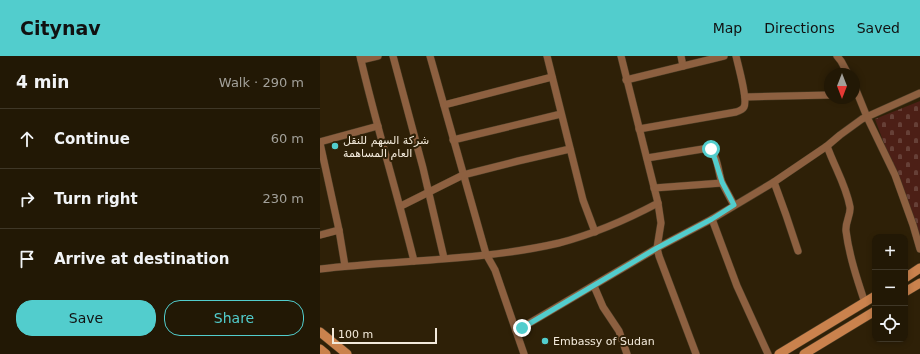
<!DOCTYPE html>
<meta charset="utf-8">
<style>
:root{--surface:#221805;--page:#2a210f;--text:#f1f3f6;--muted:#a2a09a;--line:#3f3727;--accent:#52cdcd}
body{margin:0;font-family:"DejaVu Sans","Noto Naskh Arabic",sans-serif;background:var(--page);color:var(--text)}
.controls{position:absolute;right:12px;bottom:12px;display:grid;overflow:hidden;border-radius:8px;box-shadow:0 2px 6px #0003}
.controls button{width:36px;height:36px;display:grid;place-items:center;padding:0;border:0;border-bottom:1px solid var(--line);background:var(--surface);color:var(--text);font:20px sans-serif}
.compass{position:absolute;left:504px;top:12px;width:36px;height:36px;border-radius:50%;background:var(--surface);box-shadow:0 2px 6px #0003;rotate:180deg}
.scale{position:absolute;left:12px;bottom:10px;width:105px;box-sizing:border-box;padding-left:4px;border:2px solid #f3eadb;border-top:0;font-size:11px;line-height:14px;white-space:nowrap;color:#f3eadb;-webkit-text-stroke:3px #2e2007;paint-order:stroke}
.stop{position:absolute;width:12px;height:12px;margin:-9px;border:3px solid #52cdcd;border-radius:50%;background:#fff}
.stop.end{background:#52cdcd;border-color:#fff;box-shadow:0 1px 4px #0008}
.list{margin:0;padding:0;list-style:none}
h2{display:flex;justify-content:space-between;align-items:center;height:52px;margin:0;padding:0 16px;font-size:17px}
h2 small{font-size:13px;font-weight:400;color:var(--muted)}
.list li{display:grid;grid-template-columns:26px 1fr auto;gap:12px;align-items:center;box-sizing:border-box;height:60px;padding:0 16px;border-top:1px solid var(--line)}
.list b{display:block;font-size:15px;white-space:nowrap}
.list em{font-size:13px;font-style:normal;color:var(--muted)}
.actions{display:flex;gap:8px;padding:12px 16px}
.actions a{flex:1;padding:9px 0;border:1px solid var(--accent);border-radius:16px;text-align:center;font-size:14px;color:var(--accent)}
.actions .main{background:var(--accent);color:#111}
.icon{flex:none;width:22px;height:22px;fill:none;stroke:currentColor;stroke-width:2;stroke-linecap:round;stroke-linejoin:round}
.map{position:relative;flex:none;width:600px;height:298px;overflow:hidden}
header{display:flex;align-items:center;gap:24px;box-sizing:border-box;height:56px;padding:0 20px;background:var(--accent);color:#111}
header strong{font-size:19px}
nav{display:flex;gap:22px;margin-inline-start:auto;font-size:14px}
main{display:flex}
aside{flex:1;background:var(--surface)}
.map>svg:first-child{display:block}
.cemetery{fill:url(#cemetery-stones)}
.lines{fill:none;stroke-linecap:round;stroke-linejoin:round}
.street-casing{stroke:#4a3c25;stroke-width:8}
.secondary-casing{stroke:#4a3c25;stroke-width:10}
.street{stroke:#8d6040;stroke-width:7}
.secondary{stroke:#ca824d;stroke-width:9}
.route{stroke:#52cdcd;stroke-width:5}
.poi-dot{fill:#52cdcd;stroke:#2e2007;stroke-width:1.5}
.labels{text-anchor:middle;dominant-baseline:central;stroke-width:4;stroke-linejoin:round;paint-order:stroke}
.poi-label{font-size:11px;fill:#f3eadb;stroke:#2e2007;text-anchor:start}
</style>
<header>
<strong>Citynav</strong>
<nav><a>Map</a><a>Directions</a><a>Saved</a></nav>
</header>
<main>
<aside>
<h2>4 min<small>Walk · 290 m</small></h2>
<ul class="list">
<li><svg class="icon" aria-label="ahead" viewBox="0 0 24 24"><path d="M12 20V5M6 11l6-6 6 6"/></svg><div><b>Continue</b></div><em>60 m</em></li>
<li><svg class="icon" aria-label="right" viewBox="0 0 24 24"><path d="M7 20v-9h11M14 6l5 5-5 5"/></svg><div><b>Turn right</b></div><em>230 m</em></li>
<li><svg class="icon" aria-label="arrive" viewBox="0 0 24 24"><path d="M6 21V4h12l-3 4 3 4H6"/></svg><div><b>Arrive at destination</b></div></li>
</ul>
<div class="actions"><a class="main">Save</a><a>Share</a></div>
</aside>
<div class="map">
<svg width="600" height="298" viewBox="0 0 600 298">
<defs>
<pattern id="cemetery-stones" width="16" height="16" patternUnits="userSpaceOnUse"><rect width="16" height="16" fill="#4c1f16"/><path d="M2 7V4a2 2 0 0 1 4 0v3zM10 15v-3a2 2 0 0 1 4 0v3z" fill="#664037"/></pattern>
</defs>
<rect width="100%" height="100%" fill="#2e2007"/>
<polygon class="cemetery" points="600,45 600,185 555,63"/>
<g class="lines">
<g class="street-casing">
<g id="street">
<path d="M40,0C56,69 77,136 94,205"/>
<polyline points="73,0 103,112 124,202"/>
<polyline points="110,0 166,198 175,214 204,298"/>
<polyline points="227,0 263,144 275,176"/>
<polyline points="301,0 338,147 341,167 337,192 339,200 376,298"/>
<polyline points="361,0 363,10"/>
<polyline points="517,0 521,5 528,18"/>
<polyline points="41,4 58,0"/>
<polyline points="306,24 404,0"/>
<polyline points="534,29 547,61 575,119 593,169 600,193"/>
<polyline points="425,41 510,39"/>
<polyline points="124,49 232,21"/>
<path d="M319,73L416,56C419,55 423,53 424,51C428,44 418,9 416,0"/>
<polyline points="133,84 241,58"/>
<polyline points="0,86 58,70"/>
<polyline points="0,87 19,174 25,210"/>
<path d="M507,90C514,110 526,129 530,151C531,159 525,166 526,175C529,199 537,223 545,247"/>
<path d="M327,102L389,92C398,100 398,116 402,127C406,134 410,142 414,149"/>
<polyline points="454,126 466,159 478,195"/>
<polyline points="334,132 402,127"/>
<polyline points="81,150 143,119 198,105 250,93"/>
<polyline points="392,163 417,230 448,298"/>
<polyline points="0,179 19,174"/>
<path d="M0,213C79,204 161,205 239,187C274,178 306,164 338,147"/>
<polyline points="274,230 283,251 299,275 307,298"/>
<polyline points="196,275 337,192 392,163 454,126 507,90 520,79 542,63 600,37"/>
</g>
</g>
<g class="secondary-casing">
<g id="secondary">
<polyline points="585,222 600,212"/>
<polyline points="585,236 600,227"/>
<polyline points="0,276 27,298"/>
<polyline points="0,293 6,298"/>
<polyline points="459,298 555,240"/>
<polyline points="484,298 555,255"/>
</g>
</g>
<use href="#street" class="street"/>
<use href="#secondary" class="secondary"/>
</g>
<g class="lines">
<polyline class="route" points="202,272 337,192 392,163 414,149 402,126 395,103 391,93"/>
</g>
<g class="poi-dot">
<circle cx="15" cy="90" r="4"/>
<circle cx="225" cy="285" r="4"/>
</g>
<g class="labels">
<g class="poi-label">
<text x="23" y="84">شركة السهم للنقل<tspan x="23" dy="13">العام المساهمة</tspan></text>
<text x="233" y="285">Embassy of Sudan</text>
</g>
</g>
</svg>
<div class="controls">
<button>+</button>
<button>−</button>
<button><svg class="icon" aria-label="locate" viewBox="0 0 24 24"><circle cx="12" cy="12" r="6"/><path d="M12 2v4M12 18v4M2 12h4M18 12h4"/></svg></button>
</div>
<svg class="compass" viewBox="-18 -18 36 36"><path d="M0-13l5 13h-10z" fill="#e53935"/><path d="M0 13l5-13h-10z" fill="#a2a09a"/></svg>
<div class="scale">100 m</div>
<div class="stop" style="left:391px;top:93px"></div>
<div class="stop end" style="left:202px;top:272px"></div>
</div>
</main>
